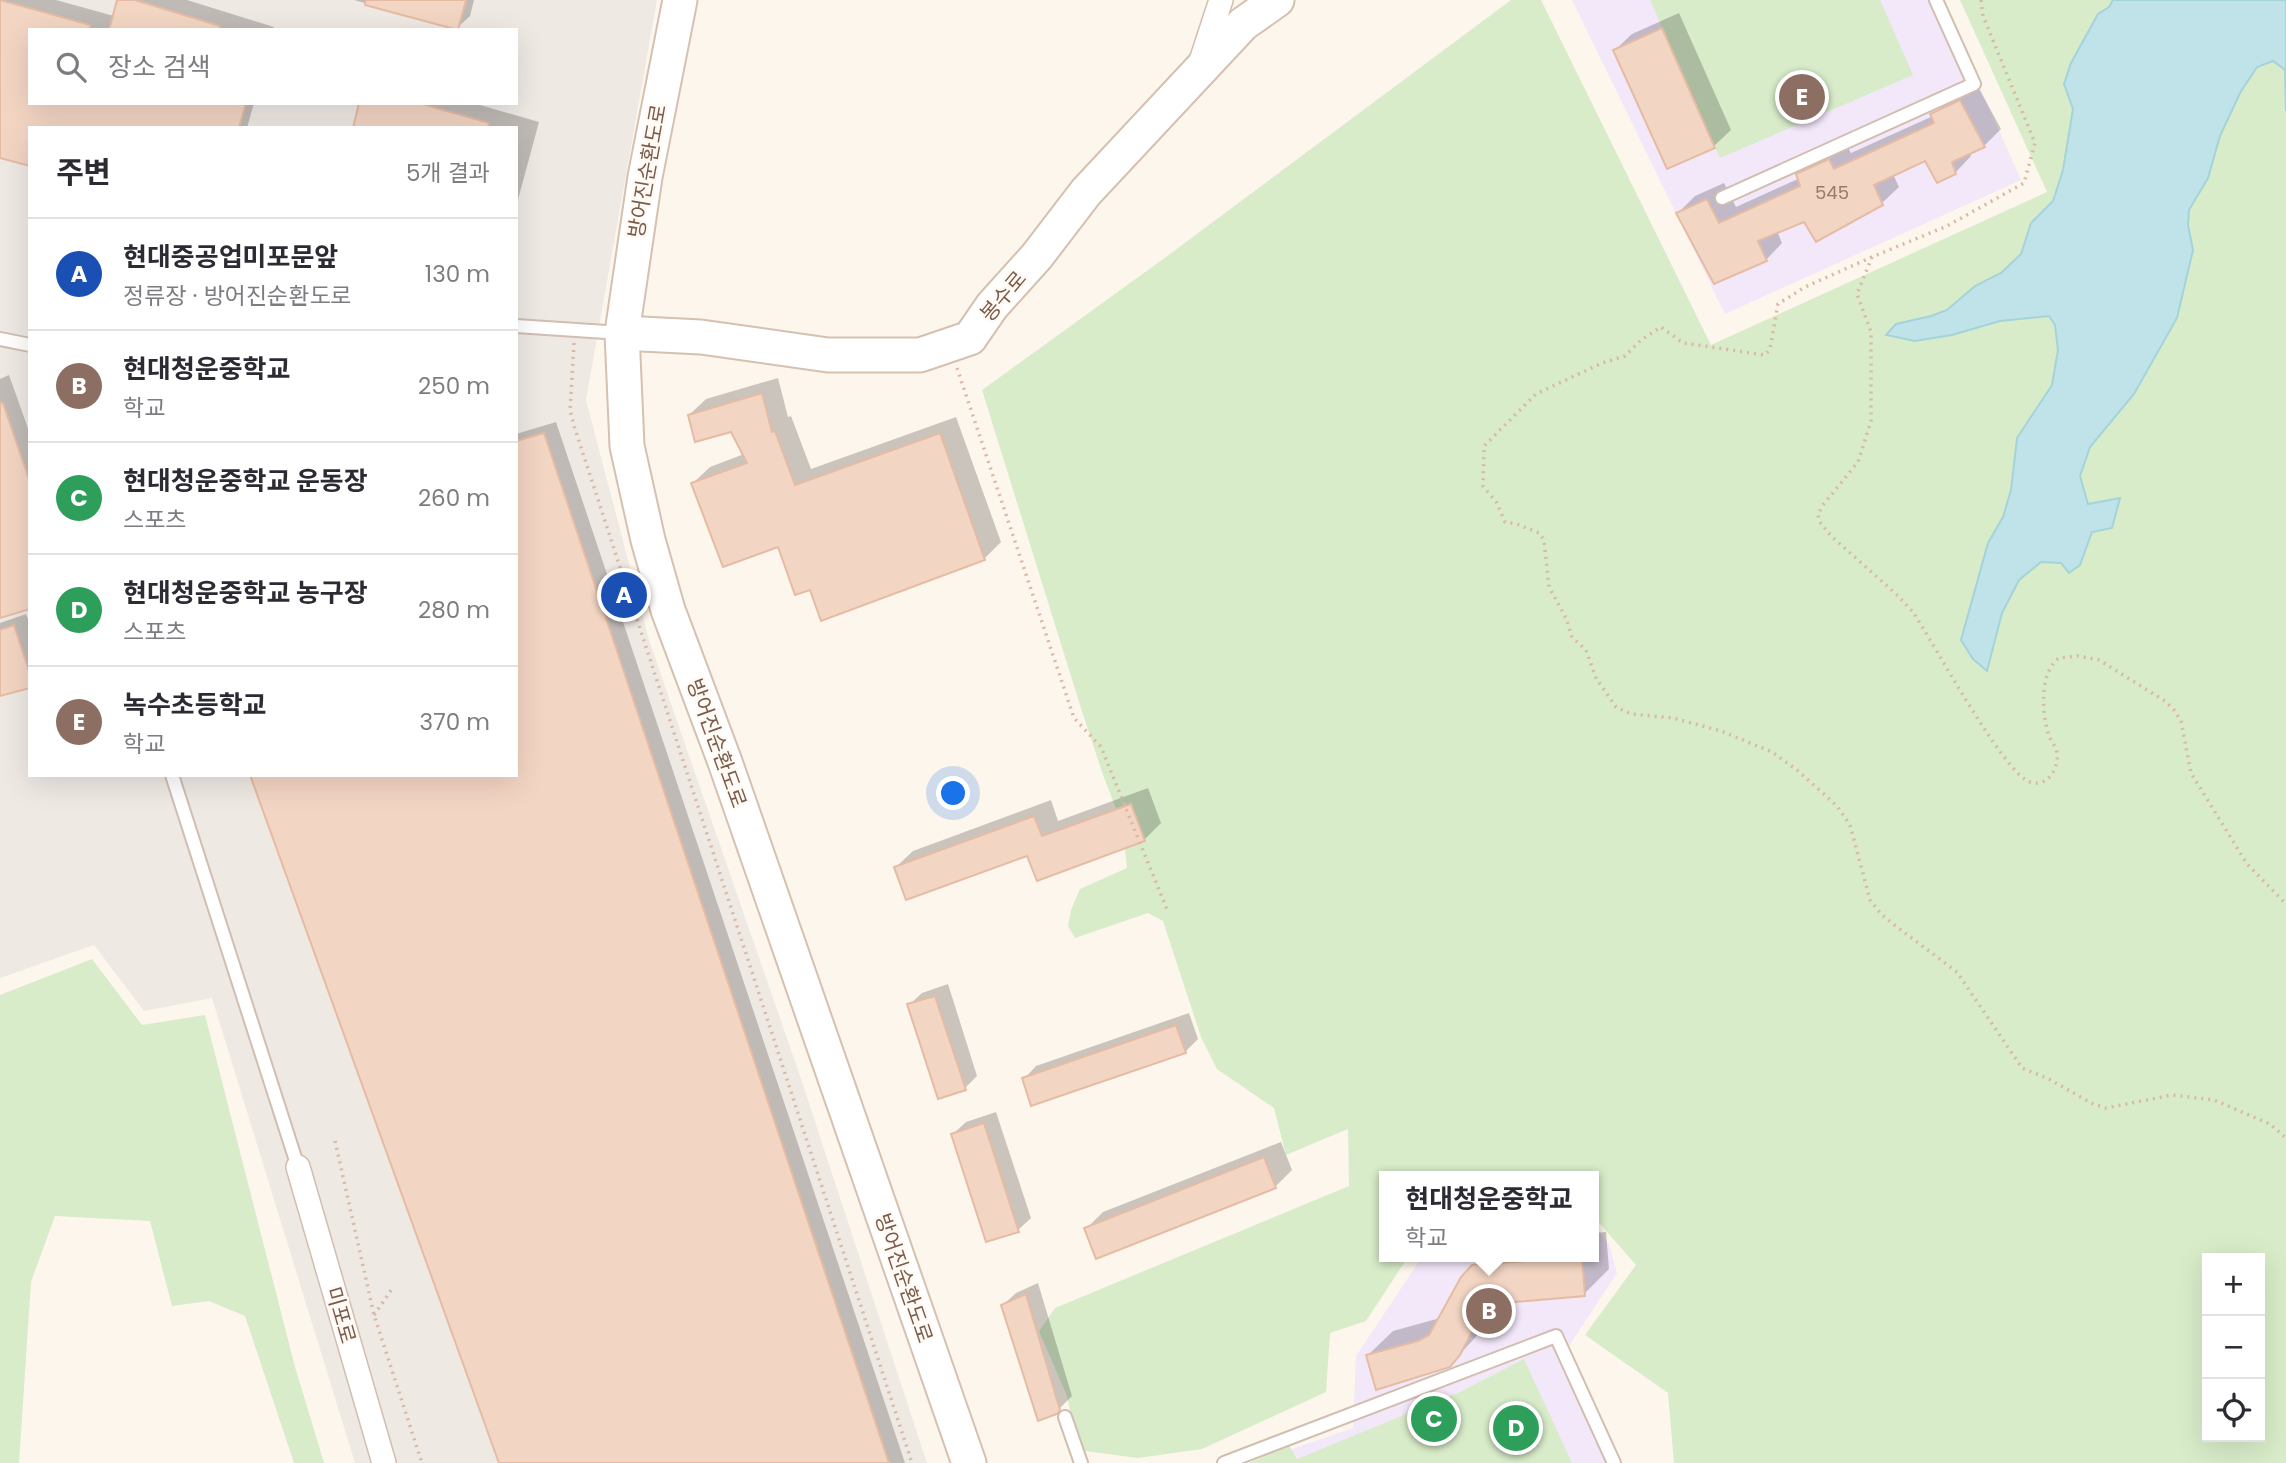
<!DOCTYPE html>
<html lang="ko">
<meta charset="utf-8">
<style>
:root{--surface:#fff;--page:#f7f7f7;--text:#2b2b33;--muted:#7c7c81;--line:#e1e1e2;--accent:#1a73e8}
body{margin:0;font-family:Poppins,"Noto Sans KR",sans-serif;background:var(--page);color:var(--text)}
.controls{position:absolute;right:21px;bottom:21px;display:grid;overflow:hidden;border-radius:0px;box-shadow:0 7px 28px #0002}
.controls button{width:63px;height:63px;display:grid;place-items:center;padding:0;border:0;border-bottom:2px solid var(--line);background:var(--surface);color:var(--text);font:35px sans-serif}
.you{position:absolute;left:954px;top:794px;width:24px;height:24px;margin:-18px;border:5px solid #fff;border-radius:50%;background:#1a73e8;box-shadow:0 0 0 10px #1a73e833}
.badge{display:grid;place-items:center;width:46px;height:46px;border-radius:50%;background:var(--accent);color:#fff;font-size:23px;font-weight:700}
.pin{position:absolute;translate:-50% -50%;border:4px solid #fff;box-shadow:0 2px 7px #0006}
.popup{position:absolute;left:1379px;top:1171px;width:220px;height:91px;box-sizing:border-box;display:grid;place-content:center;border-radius:0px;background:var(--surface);filter:drop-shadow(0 2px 5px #0005);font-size:23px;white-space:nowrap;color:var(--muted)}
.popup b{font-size:26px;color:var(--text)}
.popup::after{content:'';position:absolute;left:50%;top:100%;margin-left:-14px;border:14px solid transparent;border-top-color:var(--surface)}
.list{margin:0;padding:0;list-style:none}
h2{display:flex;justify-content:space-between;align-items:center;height:91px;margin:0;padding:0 28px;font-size:30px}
h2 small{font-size:23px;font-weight:400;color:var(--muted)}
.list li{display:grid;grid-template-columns:46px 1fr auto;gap:21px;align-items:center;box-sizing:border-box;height:112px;padding:0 28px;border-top:2px solid var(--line)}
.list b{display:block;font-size:26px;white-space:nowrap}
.list p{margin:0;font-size:23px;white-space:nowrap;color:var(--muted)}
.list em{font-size:23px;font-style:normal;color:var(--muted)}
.icon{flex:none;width:38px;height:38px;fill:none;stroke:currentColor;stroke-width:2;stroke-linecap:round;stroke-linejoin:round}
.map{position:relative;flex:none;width:2286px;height:1463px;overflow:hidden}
.search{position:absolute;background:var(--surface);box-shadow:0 7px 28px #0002;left:28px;top:28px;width:490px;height:77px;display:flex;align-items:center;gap:18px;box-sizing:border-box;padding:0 24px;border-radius:0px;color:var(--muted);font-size:26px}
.panel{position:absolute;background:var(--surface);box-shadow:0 7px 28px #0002;left:28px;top:126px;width:490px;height:651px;border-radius:0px}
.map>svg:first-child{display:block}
.industrial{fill:#efe9e4;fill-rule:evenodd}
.education{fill:#f3e8fa}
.green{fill:#d8ecc9;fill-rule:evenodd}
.water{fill:#bfe3e8;stroke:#a5d3da;stroke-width:2}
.shadow{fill:#0003}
.building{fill:#f3d5c3;stroke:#e6bba3;stroke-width:2}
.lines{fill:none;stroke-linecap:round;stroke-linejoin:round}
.service-casing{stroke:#d1beb0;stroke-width:16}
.minor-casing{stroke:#d1beb0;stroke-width:26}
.secondary-casing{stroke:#d6c0b0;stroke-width:37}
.path{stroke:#d9b8a5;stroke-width:3.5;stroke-dasharray:2 5;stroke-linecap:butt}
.service{stroke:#fff;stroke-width:12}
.minor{stroke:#fff;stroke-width:23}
.secondary{stroke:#fff;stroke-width:33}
.labels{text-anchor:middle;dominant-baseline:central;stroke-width:5;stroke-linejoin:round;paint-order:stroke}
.number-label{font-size:18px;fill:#987a6a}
.street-label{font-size:21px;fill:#7a5c4d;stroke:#fffaf3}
</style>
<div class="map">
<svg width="2286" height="1463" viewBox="0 0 2286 1463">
<rect width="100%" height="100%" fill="#fdf6ec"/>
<path class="industrial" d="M0,0H657L586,400L649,640L800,1076L927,1463H355L212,998L144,1011L94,945L0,978ZM30,30H516V103H30ZM30,128H516V775H30Z"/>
<g class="education">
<polygon points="1572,0 1941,0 2021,180 1725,314"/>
<polygon points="1594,1225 1609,1244 1617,1273 1567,1349 1615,1463 1252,1463 1353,1428 1356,1356 1422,1257 1594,1257"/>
</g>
<g class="green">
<path d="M1511,0H1541L1711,345L2047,192L1960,0H2286V1463H1674L1668,1393L1585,1335L1636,1265L1594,1217V1176H1384V1257H1408L1366,1321L1330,1333L1326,1392L1202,1449L1138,1458L1078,1450L1067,1396L1039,1331L1055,1308L1349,1186L1348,1129L1286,1155L1274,1108L1217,1069L1201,1037L1163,921L1148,913L1075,938L1068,926L1071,910L1080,889L1127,868L1122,824L1103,775L1080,705L982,390L1166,257ZM2207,1258H2260V1437H2207Z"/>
<polygon points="1650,0 1880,0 1913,75 1720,158"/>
<polygon points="92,959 142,1025 205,1015 295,1367 324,1463 294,1463 245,1316 209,1301 172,1306 150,1221 55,1216 31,1282 19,1463 0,1463 0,995"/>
<polygon points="1524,1359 1572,1463 1249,1463 1289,1445 1297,1459 1460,1392"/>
</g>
<polygon class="water" points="2113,0 2286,0 2286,111 2285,70 2273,61 2257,67 2240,93 2220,136 2208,178 2189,210 2188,225 2193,250 2177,318 2134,394 2090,447 2080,476 2088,504 2120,498 2112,528 2092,532 2080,565 2069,573 2061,563 2041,562 2019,580 2002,613 1987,671 1973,659 1961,640 1988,543 2003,517 2011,490 2017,438 2052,385 2058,350 2055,325 2049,316 2000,321 1952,335 1915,341 1886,335 1896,324 1931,316 1947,310 1975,286 2001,273 2021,254 2031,223 2053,201 2063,170 2073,109 2064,84 2071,63 2098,14 2109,7"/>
<g class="shadow">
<polygon points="0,0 56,0 114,16 119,0 187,0 274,27 273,30 30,30 30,103 254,103 247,128 30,128 0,156"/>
<polygon points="354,0 474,0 470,16 457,28"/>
<polygon points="1679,13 1731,130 1714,146 1668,167 1615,50 1632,34"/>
<polygon points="1977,85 2001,129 1984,146 1970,152 1971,156 1955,173 1925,159 1893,174 1899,187 1882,203 1817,240 1805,219 1777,231 1782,243 1766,260 1678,213 1695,196 1724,183 1736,207 1800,178 1798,174 1815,158 1846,144 1851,153 1933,116 1949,97"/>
<polygon points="361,103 473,103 539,122 516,207 516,128 355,128"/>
<polygon points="9,375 30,434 30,608 0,610 0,379"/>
<polygon points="778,378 788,417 791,416 811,469 956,417 1001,542 984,559 811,588 779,545 693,483 710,467 744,454 731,429 689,415 706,399"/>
<polygon points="556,422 905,1463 501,1463 516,775 516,434"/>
<polygon points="26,614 30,624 30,686 0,683 0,623"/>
<polygon points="1148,788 1161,823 1144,840 896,867 913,851 1051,800 1058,821"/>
<polygon points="948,984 977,1076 965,1088 909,1005 922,993"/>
<polygon points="1189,1013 1198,1039 1185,1052 1024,1079 1036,1066"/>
<polygon points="996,1112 1031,1218 1018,1230 988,1240 953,1134 966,1122"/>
<polygon points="1281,1142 1292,1170 1275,1187 1086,1229 1103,1212"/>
<polygon points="1606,1232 1609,1269 1584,1294 1498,1301 1484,1328 1449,1366 1368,1355 1393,1331 1440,1318 1463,1278 1483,1257 1594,1257 1594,1233"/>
<polygon points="1038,1283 1072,1396 1056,1412 1003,1305 1016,1293"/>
</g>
<g class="building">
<polygon points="0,0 90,25 90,30 30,30 30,103 246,103 239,128 30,128 30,166 0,158"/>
<polygon points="117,0 135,0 220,26 219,30 109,30"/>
<polygon points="366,0 466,0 458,30 365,5"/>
<polygon points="1662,28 1715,148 1667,169 1613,50"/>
<polygon points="1960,100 1985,147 1952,162 1956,174 1937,183 1925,161 1874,185 1883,205 1816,242 1804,222 1758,241 1767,261 1714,284 1676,213 1707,199 1719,223 1800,186 1796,174 1829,159 1834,169 1934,123 1930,114"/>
<polygon points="359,103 419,103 489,123 488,128 353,128"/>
<polygon points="762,393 772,432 775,431 795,485 940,433 985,560 821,621 810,590 795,595 778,547 723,567 691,483 747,463 731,432 695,442 688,415"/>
<polygon points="0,403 3,403 30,482 30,609 0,618"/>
<polygon points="544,433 889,1463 499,1463 250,775 516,775 516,441"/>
<polygon points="14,625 30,674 30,688 0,696 0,630"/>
<polygon points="1131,804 1145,841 1037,881 1027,856 906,900 894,867 1034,816 1042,836"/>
<polygon points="935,996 966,1090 938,1099 907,1004"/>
<polygon points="1176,1025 1186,1053 1031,1106 1022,1078"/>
<polygon points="984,1123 1019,1232 986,1242 951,1134"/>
<polygon points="1264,1157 1276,1188 1096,1259 1084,1228"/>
<polygon points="1582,1257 1585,1296 1492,1304 1485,1306 1460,1355 1450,1367 1376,1390 1366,1355 1418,1341 1429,1335 1461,1277 1472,1265"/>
<polygon points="1026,1294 1060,1410 1057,1414 1038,1421 1001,1305"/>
</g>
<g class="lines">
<g class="service-casing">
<g id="service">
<polyline points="1722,198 1974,84 1936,0"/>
<polyline points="516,326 621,333"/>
<polyline points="0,339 30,345"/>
<polyline points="172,775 298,1167"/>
<polyline points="1065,1417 1081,1463"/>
<polyline points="1224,1463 1556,1336 1614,1463"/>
</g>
</g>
<g class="minor-casing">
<g id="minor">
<polyline points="1200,64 1221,0"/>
<polyline points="298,1167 384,1463"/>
</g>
</g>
<g class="secondary-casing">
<g id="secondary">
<polyline points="680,0 645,177 622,333 627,446 648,540 668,610 725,762 969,1463"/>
<polyline points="622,333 701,337 828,355 920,355 970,338 992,306 1037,256 1086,192 1243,24 1277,0"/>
</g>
</g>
<g class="path">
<path d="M1981,0L1983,16L2035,143L2024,183L1947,226L1872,257L1857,294L1871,332V421L1858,462L1823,505L1818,514L1819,521L1831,536L1895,593L1913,612C1933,642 2004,774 2030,782C2048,788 2059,768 2057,753C2056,746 2050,740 2048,733C2042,712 2039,673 2059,658L2078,656L2099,660L2165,701L2174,710L2181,721L2191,773L2247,864L2286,904"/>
<polyline points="1872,257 1805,287 1778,304 1770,349 1765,355 1683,343 1661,327 1641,340 1625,356 1602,363 1536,394 1484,446 1483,486 1497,503 1505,522 1517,524 1539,533 1544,540 1549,587 1566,618 1572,637 1586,650 1596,678 1616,707 1631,714 1673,718 1721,731 1772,752 1797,770 1837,806 1850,825 1870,900 1881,914 1893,924 1957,972 2022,1068 2049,1079 2091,1103 2106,1108 2172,1095 2214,1100 2270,1124 2286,1138"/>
<polyline points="574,343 570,410 575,429 912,1463"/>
<polyline points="957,368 1074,718 1101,747 1168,912"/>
<polyline points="335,1141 374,1315 422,1463"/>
<polyline points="374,1315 392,1289"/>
</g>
<use href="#service" class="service"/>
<use href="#minor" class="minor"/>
<use href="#secondary" class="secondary"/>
</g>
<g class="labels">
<g class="number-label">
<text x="1832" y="192">545</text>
</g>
<g class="street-label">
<text transform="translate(647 171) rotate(-80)">방어진순환도로</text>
<text transform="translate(1003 296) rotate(-50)">봉수로</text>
<text transform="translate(717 743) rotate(70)">방어진순환도로</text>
<text transform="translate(904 1278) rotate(71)">방어진순환도로</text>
<text transform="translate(341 1315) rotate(74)">미포로</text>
</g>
</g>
</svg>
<div class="controls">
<button>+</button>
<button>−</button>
<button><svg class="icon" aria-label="locate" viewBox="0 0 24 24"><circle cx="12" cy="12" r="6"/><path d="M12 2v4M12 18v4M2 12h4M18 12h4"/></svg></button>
</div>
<div class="you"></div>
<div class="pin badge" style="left:624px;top:595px;background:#1a4fb4">A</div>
<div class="pin badge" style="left:1489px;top:1311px;background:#8d6e63">B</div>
<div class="popup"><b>현대청운중학교</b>학교</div>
<div class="pin badge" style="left:1434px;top:1419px;background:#2e9e5b">C</div>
<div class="pin badge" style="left:1516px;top:1428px;background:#2e9e5b">D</div>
<div class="pin badge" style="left:1802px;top:97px;background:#8d6e63">E</div>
<div class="search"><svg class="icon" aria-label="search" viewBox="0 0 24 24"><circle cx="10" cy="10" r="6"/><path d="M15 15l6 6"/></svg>장소 검색</div>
<section class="panel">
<h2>주변<small>5개 결과</small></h2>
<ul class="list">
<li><span class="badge" style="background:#1a4fb4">A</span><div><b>현대중공업미포문앞</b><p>정류장 · 방어진순환도로</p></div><em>130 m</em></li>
<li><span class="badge" style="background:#8d6e63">B</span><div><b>현대청운중학교</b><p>학교</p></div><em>250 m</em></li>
<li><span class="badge" style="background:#2e9e5b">C</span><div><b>현대청운중학교 운동장</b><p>스포츠</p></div><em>260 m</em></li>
<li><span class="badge" style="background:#2e9e5b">D</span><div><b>현대청운중학교 농구장</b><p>스포츠</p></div><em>280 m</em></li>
<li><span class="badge" style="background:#8d6e63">E</span><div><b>녹수초등학교</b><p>학교</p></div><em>370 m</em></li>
</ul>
</section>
</div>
